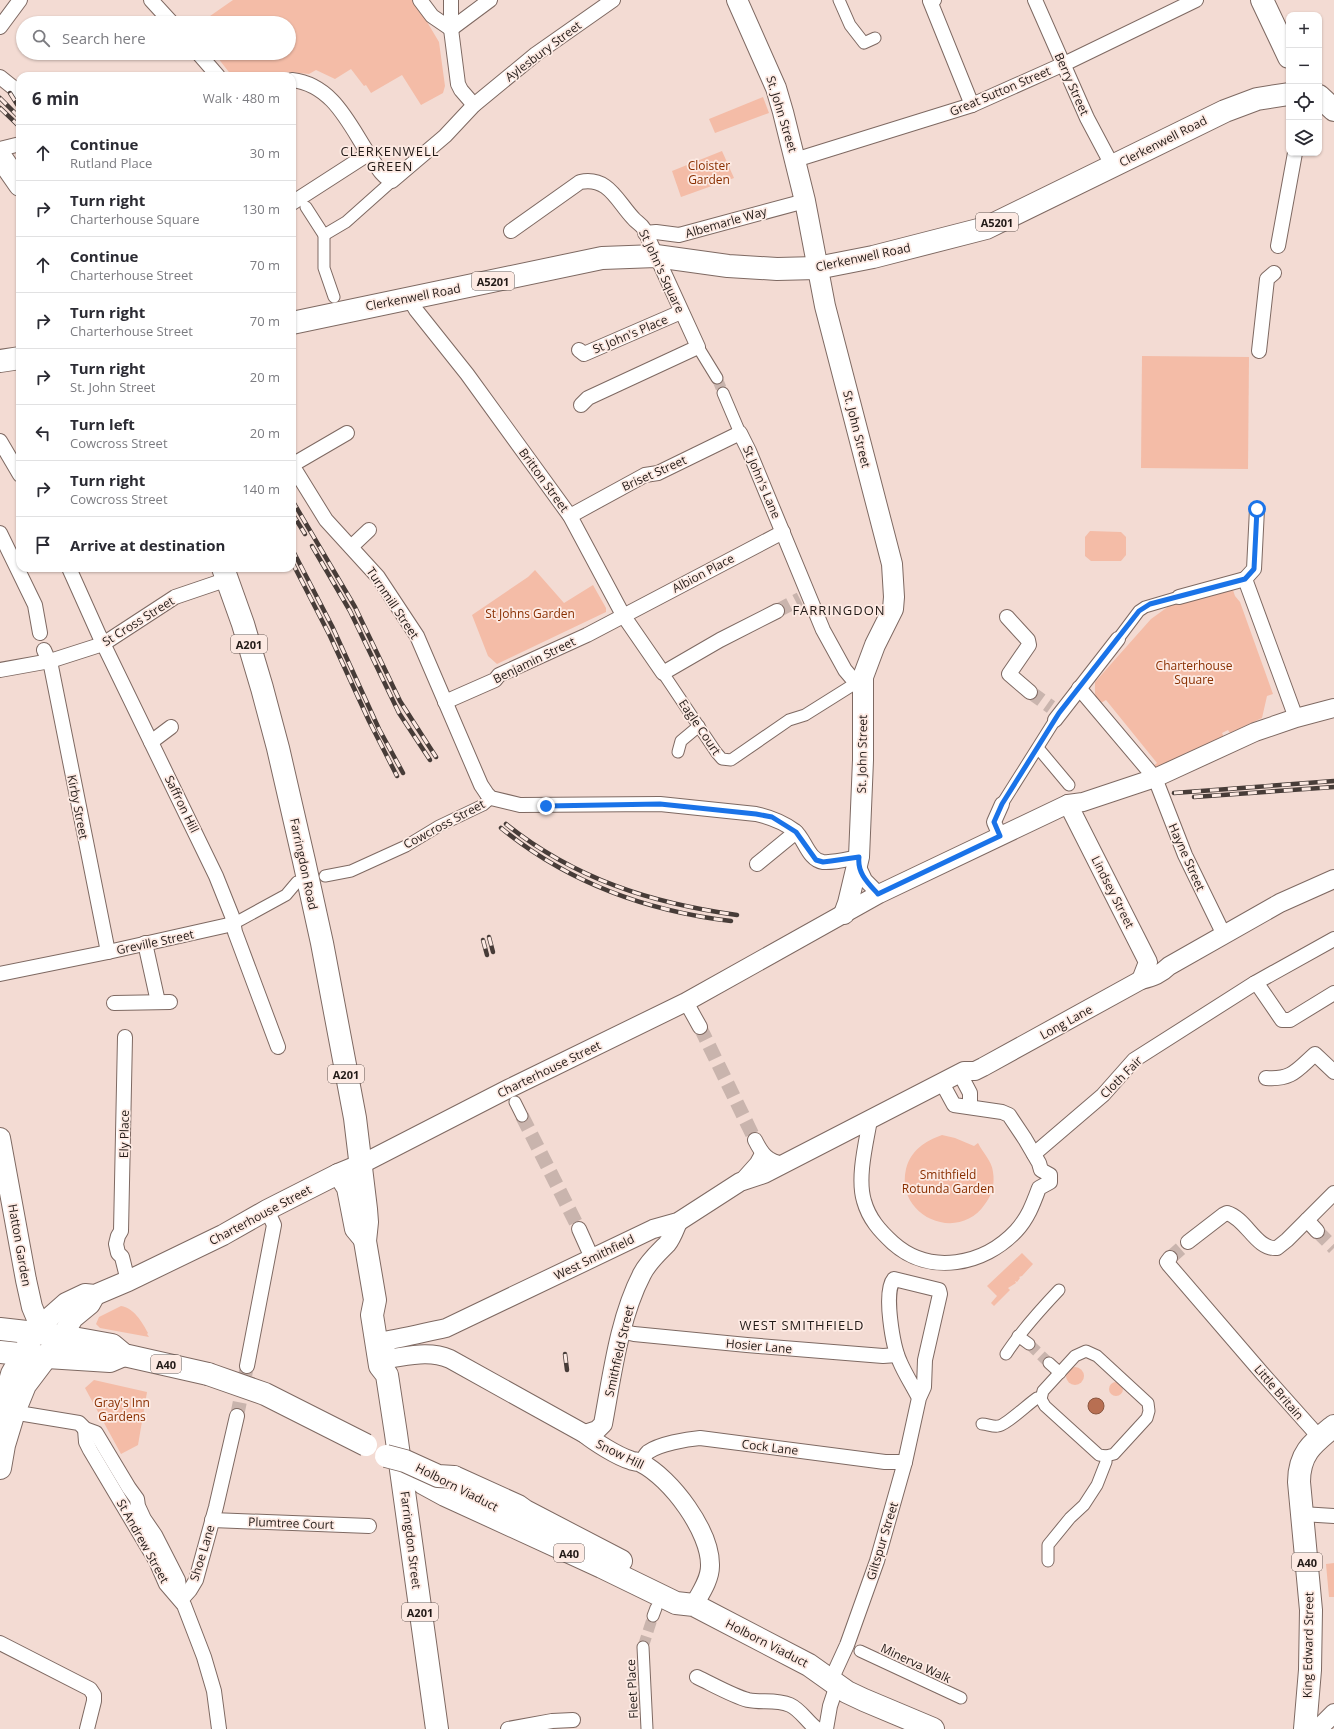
<!DOCTYPE html>
<meta charset="utf-8">
<style>
:root{--surface:#fff;--page:#f7f7f7;--text:#2b2b33;--muted:#7c7c81;--line:#e1e1e2}
body{margin:0;font-family:"Open Sans",sans-serif;background:var(--page);color:var(--text)}
.controls{position:absolute;right:12px;top:12px;display:grid;overflow:hidden;border-radius:8px;box-shadow:0 1px 3px #0004}
.controls button{width:36px;height:36px;display:grid;place-items:center;padding:0;border:0;border-bottom:1px solid var(--line);background:var(--surface);color:var(--text);font:20px sans-serif}
.stop{position:absolute;width:12px;height:12px;margin:-9px;border:3px solid #1a73e8;border-radius:50%;background:#fff}
.stop.end{background:#1a73e8;border-color:#fff;box-shadow:0 1px 4px #0008}
.list{margin:0;padding:0;list-style:none}
h2{display:flex;justify-content:space-between;align-items:center;height:52px;margin:0;padding:0 16px;font-size:17px}
h2 small{font-size:13px;font-weight:400;color:var(--muted)}
.list li{display:grid;grid-template-columns:26px 1fr auto;gap:12px;align-items:center;box-sizing:border-box;height:56px;padding:0 16px;border-top:1px solid var(--line)}
.list b{display:block;font-size:15px;white-space:nowrap}
.list p{margin:0;font-size:13px;white-space:nowrap;color:var(--muted)}
.list em{font-size:13px;font-style:normal;color:var(--muted)}
.icon{flex:none;width:22px;height:22px;fill:none;stroke:currentColor;stroke-width:2;stroke-linecap:round;stroke-linejoin:round}
.map{position:relative;flex:none;width:1334px;height:1729px;overflow:hidden}
.search{position:absolute;background:var(--surface);box-shadow:0 1px 3px #0004;left:16px;top:16px;width:280px;height:44px;display:flex;align-items:center;gap:10px;box-sizing:border-box;padding:0 14px;border-radius:22px;color:var(--muted);font-size:15px}
.panel{position:absolute;background:var(--surface);box-shadow:0 1px 3px #0004;left:16px;top:72px;width:280px;height:500px;border-radius:12px}
.map>svg:first-child{display:block}
.green{fill:#f4bca7}
.water{fill:#b86f52;stroke:#8b5640}
.lines{fill:none;stroke-linecap:round;stroke-linejoin:round}
.pedestrian-tunnel{stroke:#c9b4ad;stroke-width:11;stroke-dasharray:11 5.5;stroke-linecap:butt}
.minor-tunnel{stroke:#c9b4ad;stroke-width:14;stroke-dasharray:14 7;stroke-linecap:butt}
.pedestrian-casing{stroke:#7e6962;stroke-width:13}
.minor-casing{stroke:#7e6962;stroke-width:16}
.tertiary-casing{stroke:#7e6962;stroke-width:20}
.secondary-casing{stroke:#7e6962;stroke-width:22}
.primary-casing{stroke:#7e6962;stroke-width:24}
.pedestrian{stroke:#fff;stroke-width:11}
.minor{stroke:#fff;stroke-width:14}
.tertiary{stroke:#fff;stroke-width:18}
.secondary{stroke:#fff;stroke-width:20}
.primary{stroke:#fff;stroke-width:22}
.rail-casing{stroke:#473c38;stroke-width:4.5}
.rail{stroke:#fdeae3;stroke-width:3;stroke-dasharray:9;stroke-linecap:butt}
.primary-bridge-casing{stroke:#7e6962;stroke-width:24;stroke-linecap:butt}
.primary-bridge{stroke:#fff;stroke-width:22}
.route{stroke:#1a73e8;stroke-width:5}
.labels{text-anchor:middle;dominant-baseline:central;stroke-width:3.5;stroke-linejoin:round;paint-order:stroke}
.shield{fill:#fdeae3;stroke:#645854;stroke-width:1}
.shield-label{font-size:11px;font-weight:bold;fill:#221a17}
.street-label{font-size:12px;fill:#221a17;stroke:#fdeae3}
.park-label{font-size:12px;fill:#892f00;stroke:#fdeae3}
.neighbourhood-label{font-size:13px;letter-spacing:1px;fill:#221a17;stroke:#fdeae3}
</style>
<div class="map">
<svg width="1334" height="1729" viewBox="0 0 1334 1729">
<rect width="100%" height="100%" fill="#f3dbd3"/>
<g class="green">
<polygon points="233,0 414,0 439,42 445,86 443,93 421,105 402,75 371,93 366,85 364,86 351,69 335,79 316,70 309,74 289,72 261,76 232,76 214,53 289,53 289,23 200,23"/>
<polygon points="763,97 769,113 715,133 709,119"/>
<polygon points="722,151 734,178 681,197 672,171"/>
<polygon points="1142,356 1249,357 1248,469 1141,468"/>
<polygon points="1090,531 1121,532 1126,537 1126,555 1121,561 1091,561 1085,556 1085,537"/>
<polygon points="535,570 564,603 593,585 606,608 606,612 497,664 488,656 472,615 528,577"/>
<path d="M1233,590L1235,596L1240,602L1273,694L1267,696L1262,718L1230,733L1228,730L1222,733L1224,737L1192,754L1189,752L1185,753L1184,757L1155,770L1152,767L1157,763L1106,700L1099,704C1094,697 1095,690 1095,682L1151,619L1169,606Z"/>
<path d="M942,1135L955,1138L974,1146L978,1143C983,1153 992,1161 993,1172C995,1184 992,1195 985,1204C958,1244 895,1216 906,1169C911,1150 925,1141 942,1135Z"/>
<polygon points="1022,1253 1033,1264 1022,1276 1019,1277 1020,1278 1017,1282 1015,1281 1016,1283 1008,1288 1010,1290 994,1306 991,1303 997,1296 987,1286"/>
<path d="M121,1306C134,1308 142,1322 148,1333L147,1334L149,1337L100,1328L96,1324L99,1317Z"/>
<circle cx="1075" cy="1376" r="9"/>
<polygon points="94,1380 147,1392 138,1445 121,1454 85,1388"/>
<circle cx="1116" cy="1389" r="7"/>
<polygon points="1334,1563 1334,1597 1329,1597 1326,1564"/>
</g>
<circle class="water" cx="1096" cy="1406" r="8"/>
<g class="lines">
<g class="pedestrian-tunnel">
<polyline points="717,378 723,393"/>
<polyline points="1029,1344 1049,1363"/>
<polyline points="643,1647 653,1616"/>
</g>
<g class="minor-tunnel">
<polyline points="777,611 800,599"/>
<polyline points="1030,692 1051,707"/>
<polyline points="700,1027 755,1140"/>
<polyline points="522,1116 579,1229"/>
<polyline points="1317,1231 1334,1248"/>
<polyline points="1170,1258 1188,1242"/>
<polyline points="237,1416 247,1366"/>
</g>
<g class="pedestrian-casing">
<g id="pedestrian">
<polyline points="839,0 850,25 864,43 875,38"/>
<polyline points="306,207 324,235 324,268 334,297"/>
<polyline points="324,235 346,222 392,181"/>
<polyline points="698,347 717,378"/>
<polyline points="723,393 740,433"/>
<polyline points="1118,639 1139,611 1145,607 1179,597"/>
<polyline points="663,673 716,752 722,759 731,760 789,720 805,715 856,683"/>
<polyline points="1038,748 1069,785"/>
<polyline points="678,752 681,741 699,726"/>
<polyline points="1002,804 1055,720"/>
<polyline points="325,876 351,871 406,846 439,826 483,805 491,798"/>
<polyline points="233,924 286,895 297,882"/>
<polyline points="515,1102 522,1116"/>
<polyline points="1018,1336 1029,1344"/>
<polygon points="1086,1351 1097,1356 1148,1403 1149,1411 1147,1418 1114,1454 1106,1456 1099,1455 1045,1406 1041,1399 1043,1391 1075,1356"/>
<path d="M1006,1354C1021,1331 1040,1310 1059,1290"/>
<polyline points="1049,1363 1060,1373"/>
<path d="M982,1424C987,1424 993,1427 998,1426C1005,1426 1028,1404 1037,1398L1041,1399"/>
<polyline points="1048,1561 1048,1545 1070,1518 1084,1505 1097,1485 1106,1462 1106,1456"/>
<polyline points="653,1616 656,1608"/>
<polyline points="643,1647 647,1729"/>
<polyline points="860,1651 961,1698"/>
</g>
</g>
<g class="minor-casing">
<g id="minor">
<polyline points="151,0 172,23"/>
<polyline points="420,0 432,16 451,29 490,0"/>
<polyline points="451,0 451,29 458,84 461,90 474,105"/>
<polyline points="934,0 930,1 972,105"/>
<polyline points="1035,0 1087,118 1113,167"/>
<polyline points="0,27 20,0"/>
<polyline points="198,53 218,76"/>
<polyline points="0,77 20,93"/>
<path d="M292,80C336,85 351,130 374,162C379,170 383,177 392,181L445,136L474,105L536,54L613,0"/>
<polyline points="0,149 20,144"/>
<polyline points="795,160 972,105 1064,64 1196,0"/>
<polyline points="292,203 368,154"/>
<path d="M511,231L580,182C608,176 617,201 633,218C636,222 641,224 644,229L698,347L588,398L581,405"/>
<polyline points="645,233 656,232 679,235 805,201"/>
<polyline points="1278,246 1295,153"/>
<polyline points="409,298 416,310 467,374 570,516 623,615 663,673 720,640 777,611"/>
<polyline points="579,350 584,354 681,312"/>
<polyline points="1259,351 1267,279 1274,273"/>
<polyline points="0,441 20,475"/>
<path d="M292,465L326,520L378,577L417,636L481,785L487,794L491,798L520,805L660,804L756,814C770,817 783,822 795,831C805,839 808,860 823,862C834,863 848,859 859,857"/>
<polyline points="292,465 347,433"/>
<polyline points="570,516 645,475 658,473 740,433 749,451 823,630 845,670 856,683 862,683"/>
<polyline points="0,533 35,605 40,633"/>
<polyline points="351,547 369,530"/>
<polyline points="69,568 99,635 216,876 232,916 235,932 278,1047"/>
<polyline points="1245,579 1296,718"/>
<polyline points="1245,579 1254,569 1257,509"/>
<polyline points="1179,597 1245,579"/>
<polyline points="1007,617 1028,640 1029,645 1009,674 1030,692"/>
<polyline points="44,650 51,666 108,952"/>
<polyline points="0,670 50,661 103,644 175,597 228,579"/>
<polyline points="1079,688 1155,778 1185,855 1224,935"/>
<polyline points="445,702 495,680 499,675 587,635 783,532"/>
<polyline points="1055,720 1118,639"/>
<polyline points="151,742 171,727"/>
<polyline points="1000,836 994,822 1002,804"/>
<polyline points="757,864 796,832"/>
<polyline points="858,865 865,880 879,894"/>
<polyline points="145,943 158,1002"/>
<polyline points="0,974 108,952 233,924"/>
<polyline points="1255,983 1258,985 1282,1020 1290,1020 1334,993"/>
<polyline points="686,1002 700,1027"/>
<polyline points="114,1003 170,1002"/>
<polyline points="125,1037 121,1231 118,1236 116,1244 118,1253 122,1257 128,1281"/>
<polyline points="960,1074 970,1093 970,1107"/>
<path d="M1266,1078C1292,1080 1297,1070 1315,1054L1334,1072"/>
<path d="M870,1120C866,1143 857,1178 864,1201C869,1219 880,1231 893,1243C930,1276 984,1265 1016,1231C1028,1218 1033,1204 1039,1188L1050,1182V1175L1041,1170L1039,1163L1025,1139L1009,1115L1002,1112L954,1105L942,1083"/>
<path d="M755,1140C762,1154 767,1161 783,1164"/>
<polyline points="1034,1154 1103,1095 1134,1060 1255,983 1334,939"/>
<polyline points="740,1182 757,1163 762,1154"/>
<polyline points="1307,1220 1317,1231"/>
<polyline points="579,1229 592,1258"/>
<path d="M1188,1242L1223,1215L1227,1213C1247,1219 1256,1250 1277,1248L1287,1240L1334,1193"/>
<polyline points="1170,1258 1167,1262 1169,1265 1262,1373 1320,1438"/>
<polyline points="621,1331 634,1334 747,1345 883,1356 897,1355"/>
<polyline points="247,1366 274,1225 267,1210"/>
<polyline points="6,1411 79,1423 85,1429 96,1433 129,1488 137,1499 138,1506 144,1519 155,1535 178,1580 181,1600"/>
<polyline points="85,1429 86,1442 90,1450 156,1561 166,1584 184,1605 204,1657 214,1691 219,1729"/>
<path d="M641,1463C643,1459 645,1455 648,1452C659,1444 687,1439 700,1438L885,1462H905"/>
<polyline points="1302,1514 1334,1516"/>
<polyline points="212,1520 369,1526"/>
<polyline points="181,1600 190,1590 196,1580 216,1507 237,1416"/>
<polyline points="0,1643 90,1689 94,1695 94,1701 87,1729"/>
<path d="M697,1677C712,1684 733,1696 748,1700C761,1703 776,1699 790,1705C801,1710 807,1722 817,1729"/>
<path d="M831,1680L847,1645L877,1561L905,1462L919,1398L924,1387L925,1360L940,1294L939,1290L894,1279C883,1292 893,1347 900,1362C905,1374 913,1386 919,1398"/>
<polyline points="508,1729 552,1721 573,1720"/>
<polyline points="826,1729 830,1706 837,1685"/>
</g>
</g>
<g class="tertiary-casing">
<g id="tertiary">
<polyline points="1068,804 1148,962 1141,980"/>
<polyline points="360,1165 508,1089 686,1002 879,894 1068,804 1083,802 1155,778 1255,732 1296,718 1334,708"/>
<path d="M377,1342C400,1339 422,1333 446,1328L653,1229L678,1222L740,1182L764,1174L964,1071H975L983,1067L1141,980C1153,977 1161,974 1169,966L1280,903L1334,879"/>
<path d="M378,1349L393,1358C413,1355 431,1351 450,1359L585,1434C595,1442 617,1456 630,1460C633,1462 638,1461 641,1463C671,1478 711,1532 710,1566C710,1580 700,1594 694,1605"/>
<path d="M585,1434L597,1430L603,1424C612,1376 619,1318 642,1274C648,1262 658,1253 667,1244C672,1238 675,1229 678,1222"/>
<polyline points="1318,1729 1334,1713"/>
</g>
</g>
<g class="secondary-casing">
<g id="secondary">
<polyline points="737,0 776,88 783,112 805,201 825,306 892,564 894,597 893,609 875,645 863,677 863,760 859,857 848,903 844,914"/>
<polyline points="0,1138 26,1280 32,1307 40,1326"/>
<polyline points="338,1174 347,1188 355,1229 365,1241"/>
<polyline points="35,1332 40,1326 66,1303 85,1294 95,1295 128,1281 223,1235 267,1210 338,1174 360,1165"/>
<polyline points="62,1336 73,1318 90,1304 95,1295"/>
</g>
</g>
<g class="primary-casing">
<g id="primary">
<polyline points="1262,0 1289,57"/>
<polyline points="1319,96 1334,110"/>
<polyline points="0,156 20,185"/>
<polyline points="292,323 602,258 656,256 728,266 777,269 817,268 873,257 986,228 1225,111 1257,99 1289,94"/>
<polyline points="0,361 20,358"/>
<polyline points="223,568 243,624 262,688 278,748 304,861 322,943 355,1118 366,1209 367,1222 365,1241 375,1300 372,1315 380,1366 387,1375 396,1434 437,1729"/>
<polyline points="0,1329 62,1336 112,1345 124,1355 208,1374"/>
<polyline points="0,1352 47,1357 110,1361 124,1355"/>
<polyline points="1,1413 12,1374 29,1344"/>
<polyline points="0,1468 4,1445 14,1412 25,1385 62,1336"/>
<polyline points="454,1477 518,1506 525,1511 621,1561"/>
<polyline points="423,1483 445,1495 602,1567 676,1603 694,1605 809,1665 847,1692 864,1700 933,1729"/>
<path d="M1305,1729L1310,1670L1311,1610L1299,1482C1299,1453 1313,1443 1334,1426"/>
</g>
</g>
<use href="#pedestrian" class="pedestrian"/>
<use href="#minor" class="minor"/>
<use href="#tertiary" class="tertiary"/>
<use href="#secondary" class="secondary"/>
<use href="#primary" class="primary"/>
<g class="rail-casing">
<g id="rail">
<polyline points="10,93 20,109"/>
<polyline points="0,98 20,118"/>
<polyline points="0,108 20,127"/>
<polyline points="292,500 355,607 400,701 436,757"/>
<polyline points="292,513 305,534"/>
<polyline points="312,546 350,611 399,713 430,760"/>
<polyline points="292,549 332,626 379,729 403,773"/>
<polyline points="292,562 330,636 369,721 397,776"/>
<polyline points="1174,793 1334,781"/>
<polyline points="1194,797 1334,787"/>
<path d="M506,824C575,879 651,903 737,915"/>
<path d="M501,828C567,882 647,911 731,921"/>
<polyline points="489,937 493,952"/>
<polyline points="483,940 487,955"/>
<polyline points="565,1354 567,1370"/>
</g>
</g>
<use href="#rail" class="rail"/>
<g class="primary-bridge-casing">
<g id="primary-bridge">
<polyline points="208,1374 265,1394 366,1445"/>
<polyline points="386,1456 405,1461 438,1476 454,1477"/>
</g>
</g>
<use href="#primary-bridge" class="primary-bridge"/>
</g>
<g class="lines">
<path class="route" d="M546,806L660,804L756,814L772,817L796,832L816,860L823,862L831,861L859,857C857,873 868,883 878,894L1000,836L994,822L1002,804L1059,713L1139,611L1150,604L1245,579L1254,569L1257,509"/>
</g>
<g class="labels">
<g class="shield">
<rect x="976" y="213" width="42" height="18" rx="3"/>
<rect x="472" y="272" width="42" height="18" rx="3"/>
<rect x="231" y="635" width="36" height="18" rx="3"/>
<rect x="328" y="1065" width="36" height="18" rx="3"/>
<rect x="151" y="1355" width="30" height="18" rx="3"/>
<rect x="554" y="1544" width="30" height="18" rx="3"/>
<rect x="1292" y="1553" width="30" height="18" rx="3"/>
<rect x="402" y="1603" width="36" height="18" rx="3"/>
</g>
<g class="shield-label">
<text x="997" y="222">A5201</text>
<text x="493" y="281">A5201</text>
<text x="249" y="644">A201</text>
<text x="346" y="1074">A201</text>
<text x="166" y="1364">A40</text>
<text x="569" y="1553">A40</text>
<text x="1307" y="1562">A40</text>
<text x="420" y="1612">A201</text>
</g>
<g class="street-label">
<text transform="translate(543 51) rotate(-37)">Aylesbury Street</text>
<text transform="translate(1072 84) rotate(66)">Berry Street</text>
<text transform="translate(1000 91) rotate(-23)">Great Sutton Street</text>
<text transform="translate(782 114) rotate(73)">St. John Street</text>
<text transform="translate(1163 141) rotate(-27)">Clerkenwell Road</text>
<text transform="translate(726 222) rotate(-16)">Albemarle Way</text>
<text transform="translate(863 257) rotate(-12)">Clerkenwell Road</text>
<text transform="translate(662 271) rotate(65)">St John's Square</text>
<text transform="translate(413 297) rotate(-11)">Clerkenwell Road</text>
<text transform="translate(630 334) rotate(-23)">St John's Place</text>
<text transform="translate(857 429) rotate(76)">St. John Street</text>
<text transform="translate(654 473) rotate(-24)">Briset Street</text>
<text transform="translate(544 480) rotate(54)">Britton Street</text>
<text transform="translate(762 482) rotate(67)">St John's Lane</text>
<text transform="translate(703 573) rotate(-28)">Albion Place</text>
<text transform="translate(393 603) rotate(56)">Turnmill Street</text>
<text transform="translate(138 621) rotate(-32)">St Cross Street</text>
<text transform="translate(534 660) rotate(-26)">Benjamin Street</text>
<text transform="translate(700 727) rotate(56)">Eagle Court</text>
<text transform="translate(862 754) rotate(-89)">St. John Street</text>
<text transform="translate(182 804) rotate(64)">Saffron Hill</text>
<text transform="translate(78 807) rotate(79)">Kirby Street</text>
<text transform="translate(444 824) rotate(-28)">Cowcross Street</text>
<text transform="translate(1187 857) rotate(66)">Hayne Street</text>
<text transform="translate(304 864) rotate(78)">Farringdon Road</text>
<text transform="translate(1113 892) rotate(63)">Lindsey Street</text>
<text transform="translate(155 942) rotate(-12)">Greville Street</text>
<text transform="translate(1066 1022) rotate(-29)">Long Lane</text>
<text transform="translate(549 1069) rotate(-26)">Charterhouse Street</text>
<text transform="translate(1121 1077) rotate(-45)">Cloth Fair</text>
<text transform="translate(124 1134) rotate(-89)">Ely Place</text>
<text transform="translate(260 1215) rotate(-28)">Charterhouse Street</text>
<text transform="translate(20 1245) rotate(80)">Hatton Garden</text>
<text transform="translate(594 1257) rotate(-26)">West Smithfield</text>
<text transform="translate(759 1346) rotate(5)">Hosier Lane</text>
<text transform="translate(619 1351) rotate(-77)">Smithfield Street</text>
<text transform="translate(1279 1392) rotate(49)">Little Britain</text>
<text transform="translate(770 1447) rotate(7)">Cock Lane</text>
<text transform="translate(620 1454) rotate(26)">Snow Hill</text>
<text transform="translate(457 1487) rotate(27)">Holborn Viaduct</text>
<text transform="translate(291 1523) rotate(2)">Plumtree Court</text>
<text transform="translate(411 1540) rotate(83)">Farringdon Street</text>
<text transform="translate(143 1541) rotate(61)">St Andrew Street</text>
<text transform="translate(882 1541) rotate(-73)">Giltspur Street</text>
<text transform="translate(202 1553) rotate(-73)">Shoe Lane</text>
<text transform="translate(767 1643) rotate(27)">Holborn Viaduct</text>
<text transform="translate(1308 1645) rotate(-89)">King Edward Street</text>
<text transform="translate(916 1663) rotate(25)">Minerva Walk</text>
<text transform="translate(632 1689) rotate(-93)">Fleet Place</text>
</g>
<g class="park-label">
<text x="709" y="165">Cloister<tspan x="709" dy="14">Garden</tspan></text>
<text x="530" y="613">St Johns Garden</text>
<text x="1194" y="665">Charterhouse<tspan x="1194" dy="14">Square</tspan></text>
<text x="948" y="1174">Smithfield<tspan x="948" dy="14">Rotunda Garden</tspan></text>
<text x="122" y="1402">Gray's Inn<tspan x="122" dy="14">Gardens</tspan></text>
</g>
<g class="neighbourhood-label">
<text x="390" y="151">CLERKENWELL<tspan x="390" dy="15">GREEN</tspan></text>
<text x="839" y="610">FARRINGDON</text>
<text x="802" y="1325">WEST SMITHFIELD</text>
</g>
</g>
</svg>
<div class="controls">
<button>+</button>
<button>−</button>
<button><svg class="icon" aria-label="locate" viewBox="0 0 24 24"><circle cx="12" cy="12" r="6"/><path d="M12 2v4M12 18v4M2 12h4M18 12h4"/></svg></button>
<button><svg class="icon" aria-label="layers" viewBox="0 0 24 24"><path d="M12 4l9 5-9 5-9-5zM3 14l9 5 9-5"/></svg></button>
</div>
<div class="stop" style="left:1257px;top:509px"></div>
<div class="stop end" style="left:546px;top:806px"></div>
<div class="search"><svg class="icon" aria-label="search" viewBox="0 0 24 24"><circle cx="10" cy="10" r="6"/><path d="M15 15l6 6"/></svg>Search here</div>
<section class="panel">
<h2>6 min<small>Walk · 480 m</small></h2>
<ul class="list">
<li><svg class="icon" aria-label="ahead" viewBox="0 0 24 24"><path d="M12 20V5M6 11l6-6 6 6"/></svg><div><b>Continue</b><p>Rutland Place</p></div><em>30 m</em></li>
<li><svg class="icon" aria-label="right" viewBox="0 0 24 24"><path d="M7 20v-9h11M14 6l5 5-5 5"/></svg><div><b>Turn right</b><p>Charterhouse Square</p></div><em>130 m</em></li>
<li><svg class="icon" aria-label="ahead" viewBox="0 0 24 24"><path d="M12 20V5M6 11l6-6 6 6"/></svg><div><b>Continue</b><p>Charterhouse Street</p></div><em>70 m</em></li>
<li><svg class="icon" aria-label="right" viewBox="0 0 24 24"><path d="M7 20v-9h11M14 6l5 5-5 5"/></svg><div><b>Turn right</b><p>Charterhouse Street</p></div><em>70 m</em></li>
<li><svg class="icon" aria-label="right" viewBox="0 0 24 24"><path d="M7 20v-9h11M14 6l5 5-5 5"/></svg><div><b>Turn right</b><p>St. John Street</p></div><em>20 m</em></li>
<li><svg class="icon" aria-label="left" viewBox="0 0 24 24"><path d="M17 20v-9H6M10 6l-5 5 5 5"/></svg><div><b>Turn left</b><p>Cowcross Street</p></div><em>20 m</em></li>
<li><svg class="icon" aria-label="right" viewBox="0 0 24 24"><path d="M7 20v-9h11M14 6l5 5-5 5"/></svg><div><b>Turn right</b><p>Cowcross Street</p></div><em>140 m</em></li>
<li><svg class="icon" aria-label="arrive" viewBox="0 0 24 24"><path d="M6 21V4h12l-3 4 3 4H6"/></svg><div><b>Arrive at destination</b></div></li>
</ul>
</section>
</div>
